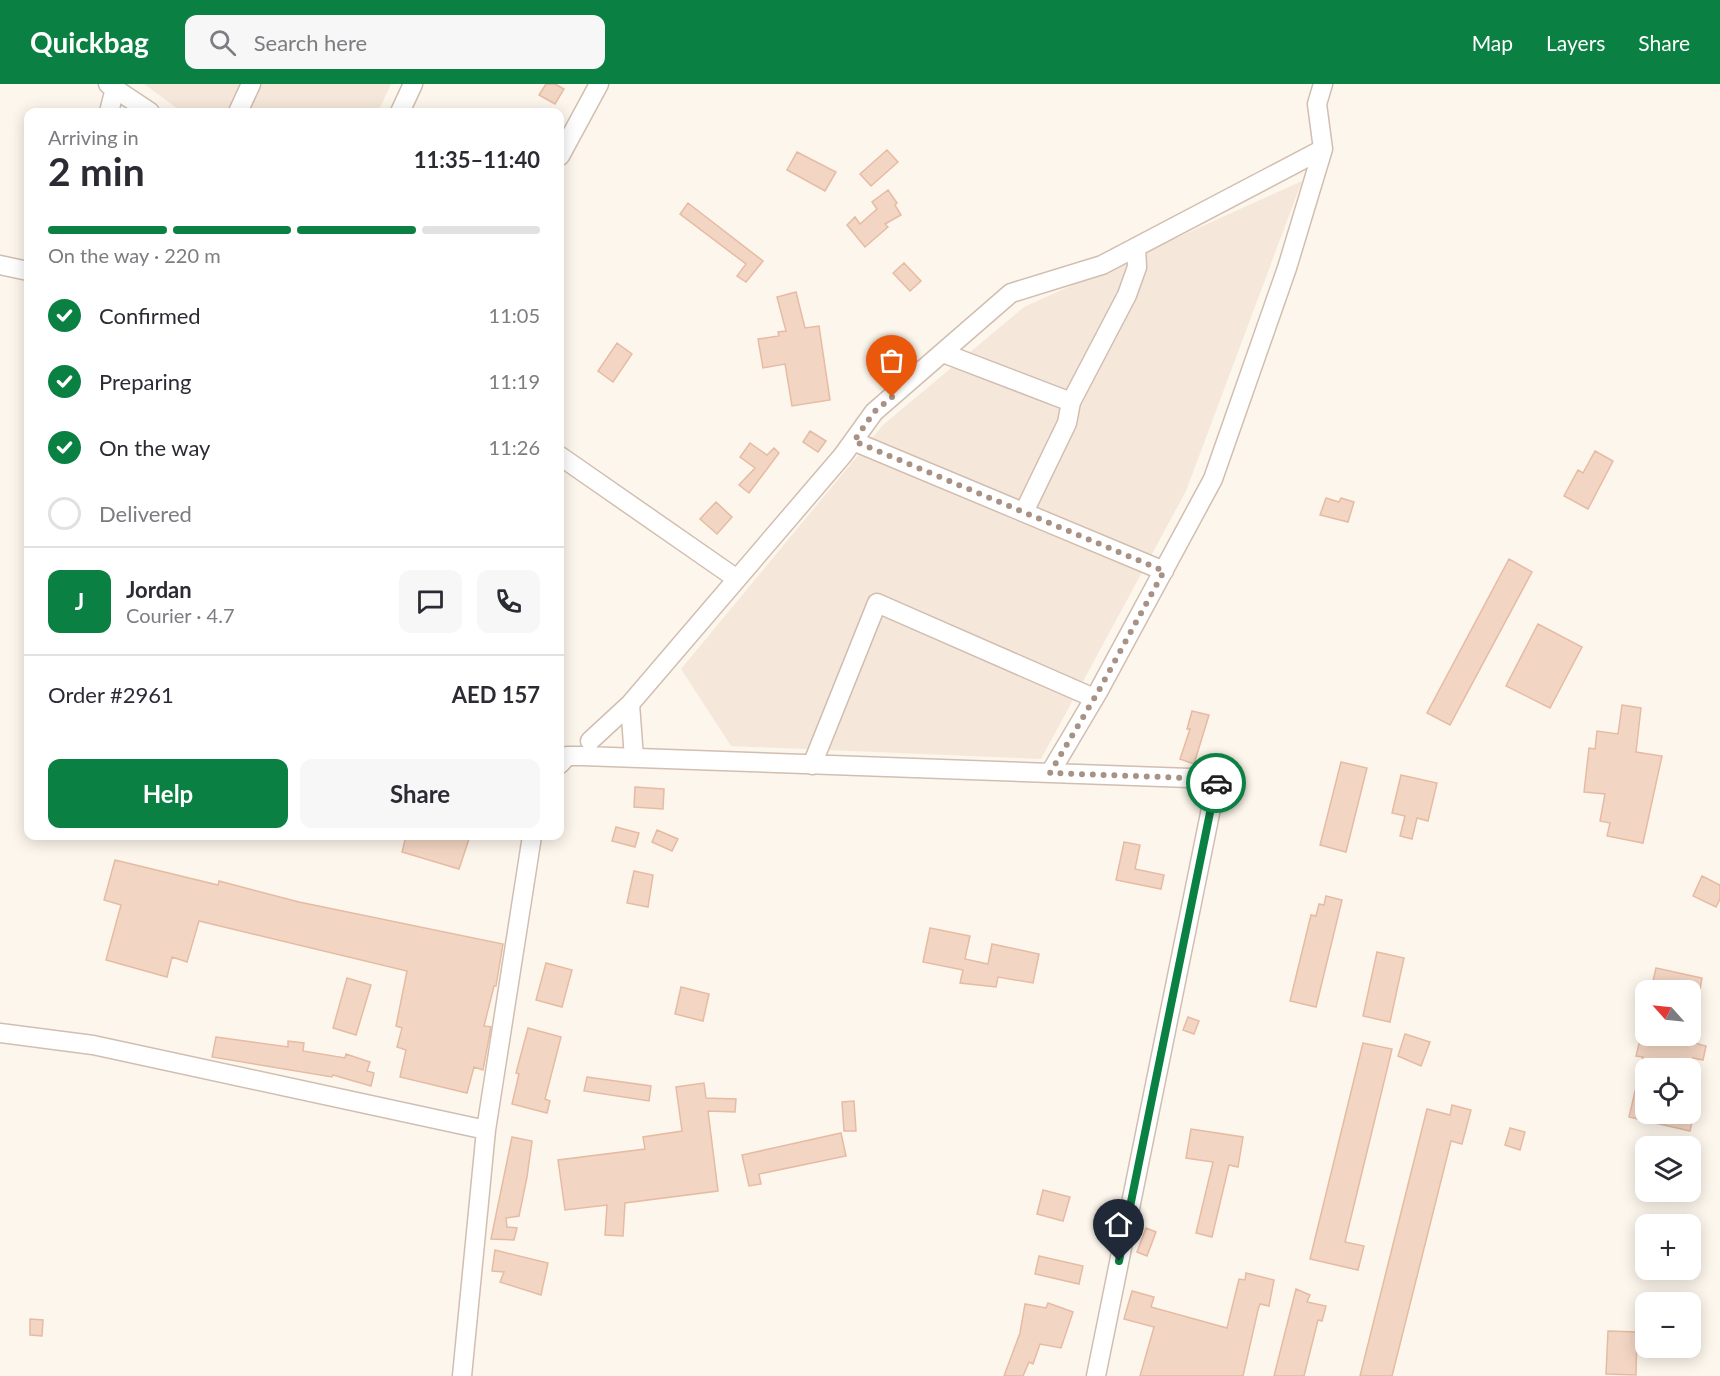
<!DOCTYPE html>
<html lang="en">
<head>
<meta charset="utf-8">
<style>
  :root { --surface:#fff; --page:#f7f7f7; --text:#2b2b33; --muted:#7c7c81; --line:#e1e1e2; --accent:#0b8043 }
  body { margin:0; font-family:Lato,sans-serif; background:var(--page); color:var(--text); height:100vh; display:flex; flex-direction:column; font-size:22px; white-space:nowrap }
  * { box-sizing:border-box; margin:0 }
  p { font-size:20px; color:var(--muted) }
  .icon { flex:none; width:33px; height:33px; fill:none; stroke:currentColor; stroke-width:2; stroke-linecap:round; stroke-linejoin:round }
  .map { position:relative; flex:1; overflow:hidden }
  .panel { position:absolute; left:24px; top:24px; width:540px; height:732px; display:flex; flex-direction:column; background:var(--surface); border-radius:12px; box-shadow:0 3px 15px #0003 }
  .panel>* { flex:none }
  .needle { width:39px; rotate:297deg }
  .controls { position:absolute; left:1635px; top:896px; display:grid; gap:12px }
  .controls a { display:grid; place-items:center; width:66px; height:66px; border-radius:12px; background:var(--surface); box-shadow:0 3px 15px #0003; font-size:30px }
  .pin { position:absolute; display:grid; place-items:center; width:51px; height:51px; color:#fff; margin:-62px -26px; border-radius:50% 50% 50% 0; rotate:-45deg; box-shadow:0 0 6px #0007 }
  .pin .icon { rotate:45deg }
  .courier { position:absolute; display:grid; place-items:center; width:60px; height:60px; margin:-30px; border:4px solid #0b8043; border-radius:50%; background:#fff; color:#222; box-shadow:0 2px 8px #0007 }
  .head em { font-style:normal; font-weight:700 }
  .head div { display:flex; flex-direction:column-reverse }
  .head { display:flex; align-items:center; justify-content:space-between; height:102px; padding:0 24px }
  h1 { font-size:39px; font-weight:700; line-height:45px }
  .bar { display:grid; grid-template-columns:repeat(4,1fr); gap:9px 6px; align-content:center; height:72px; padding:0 24px }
  .bar i { height:8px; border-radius:4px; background:var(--line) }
  .bar .selected { background:var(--accent) }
  .bar p { grid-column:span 4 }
  .line { display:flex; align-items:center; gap:15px; padding:0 24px; border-top:2px solid var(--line) }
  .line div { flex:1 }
  .round { display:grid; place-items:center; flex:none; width:63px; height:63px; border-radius:12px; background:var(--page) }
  ol { padding:0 24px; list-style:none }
  li { display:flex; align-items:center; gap:18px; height:66px }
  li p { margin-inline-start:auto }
  li .icon { padding:6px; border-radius:50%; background:var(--accent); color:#fff; stroke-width:4 }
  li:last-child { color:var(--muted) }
  li i { width:33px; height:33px; border:3px solid var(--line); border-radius:50% }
  .cta { display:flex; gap:12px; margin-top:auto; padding:12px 24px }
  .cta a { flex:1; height:69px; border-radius:12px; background:var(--accent); color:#fff; font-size:24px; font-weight:700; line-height:69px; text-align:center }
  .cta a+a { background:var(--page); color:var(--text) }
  header { display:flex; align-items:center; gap:36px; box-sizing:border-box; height:84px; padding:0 30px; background:var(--accent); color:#fff }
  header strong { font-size:28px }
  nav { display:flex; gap:33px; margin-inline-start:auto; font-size:21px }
  .search { width:420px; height:54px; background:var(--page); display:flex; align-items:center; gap:15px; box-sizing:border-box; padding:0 21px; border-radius:12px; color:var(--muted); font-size:22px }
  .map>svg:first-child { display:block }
  .residential { fill:#f5e8da }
  .building { fill:#f3d5c3; stroke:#e6bba3; stroke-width:1.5 }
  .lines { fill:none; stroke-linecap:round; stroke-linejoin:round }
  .street-casing { stroke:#d1beb0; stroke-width:21 }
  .street { stroke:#fff; stroke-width:18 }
  .done { stroke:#a89285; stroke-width:6; stroke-dasharray:0 10.8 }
  .route { stroke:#0b8043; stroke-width:8 }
</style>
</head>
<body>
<header>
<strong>Quickbag</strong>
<div class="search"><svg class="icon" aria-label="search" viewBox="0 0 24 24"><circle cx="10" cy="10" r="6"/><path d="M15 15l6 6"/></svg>Search here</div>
<nav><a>Map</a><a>Layers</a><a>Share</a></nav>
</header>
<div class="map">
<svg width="1720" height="1292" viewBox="0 0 1720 1292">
  <rect width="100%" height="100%" fill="#fdf6ec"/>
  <path class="residential" d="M144,0H391L378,28H182Z
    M1302,97L1186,407L1041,675L731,662L681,585L883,341L1024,223Z"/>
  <path class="building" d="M546,0H555L564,5L555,20L539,11Z
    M887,66L898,78L871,102L860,90Z
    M797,68L836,88L825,107L787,86Z
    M888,106L897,119L895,121L901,131L885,140L888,143L865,163L847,141L855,133L860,140L877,125L872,118Z
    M688,119L763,177L746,198L737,192L746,180L680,130Z
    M904,179L921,197L910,207L893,189Z
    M796,208L805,244L819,242L830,316L792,322L785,280L763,284L758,255L779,252L778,248L786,247L777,213Z
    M617,259L632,270L613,298L598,287Z
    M810,347L826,357L818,368L803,358Z
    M750,359L767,371L774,364L779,369L749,409L739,401L755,384L740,373Z
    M1595,367L1613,377L1588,425L1564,412L1578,386L1583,389Z
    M1326,414L1339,418L1341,414L1354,418L1348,438L1320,431Z
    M716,418L732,433L717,450L700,435Z
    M1509,475L1532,488L1450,641L1427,629Z
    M1538,540L1582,563L1550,624L1506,602Z
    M1622,621L1641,624L1636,668L1662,672L1643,759L1607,752L1610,739L1600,737L1605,710L1584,708L1589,664L1595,665L1597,647L1618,650Z
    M1192,627L1209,631L1194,680L1180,675L1190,645H1187Z
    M1341,678L1367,684L1346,768L1320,761Z
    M1401,691L1437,699L1428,737L1417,734L1412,755L1400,752L1405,732L1392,729Z
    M635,703L664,705L663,725L634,723Z
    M616,743L639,749L635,763L612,757Z
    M657,746L678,755L672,767L652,758Z
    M406,752H470L459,785L402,768Z
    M1124,758L1140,761L1135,785L1164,791L1161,805L1116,796Z
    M115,776L218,801L219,797L299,818L503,860L496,902H494L484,942L491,943L483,986L474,983L467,1009L400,993L406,966L397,963L402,944L396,942L407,887L199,837L187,878L172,873L167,893L106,876L121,821L104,816Z
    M634,787L653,791L648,823L627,819Z
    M1702,792L1720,801V815L1716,823L1693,812Z
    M1326,812L1342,816L1316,923L1290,917L1311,831L1316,832L1319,820L1324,821Z
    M930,844L970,852L965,875L988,880L992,860L1039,870L1033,899L998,893L996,903L960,899L963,886L923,878Z
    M1377,868L1404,874L1390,938L1363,932Z
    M546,879L572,886L562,923L536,916Z
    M1656,884L1702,894L1700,906H1651Z
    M347,894L371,901L356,951L333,944Z
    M681,903L709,910L703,937L675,930Z
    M1188,933L1199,937L1194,950L1183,946Z
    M528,944L561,953L545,1015L550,1017L547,1029L512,1020L519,990L516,989Z
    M1405,950L1430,958L1421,982L1398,972Z
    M1641,951H1697L1695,959L1706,962L1703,976L1693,974L1691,984H1646V1029H1677L1693,1033L1690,1047L1629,1033L1643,973L1636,972Z
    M216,953L288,963V957L304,959L303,967L345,974L346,970L370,978L367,987L374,989L371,1002L333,991L332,993L212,973Z
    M1363,959L1392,965L1345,1158L1364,1162L1358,1186L1310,1175Z
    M587,993L651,1002L649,1017L584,1007Z
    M704,999L706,1014L736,1015L735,1028L708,1027L718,1107L625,1119L623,1152L605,1151L607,1121L565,1126L558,1076L645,1065L643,1053L682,1047L676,1003Z
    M854,1017L856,1047H844L842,1018Z
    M1452,1021L1471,1026L1462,1060L1451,1057L1392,1292H1360L1427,1025L1450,1031Z
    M1510,1044L1525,1048L1520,1066L1505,1061Z
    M1191,1045L1243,1053L1238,1083L1229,1081L1212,1153L1196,1149L1213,1078L1186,1074Z
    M841,1049L846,1072L759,1090L761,1100L749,1102L742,1071Z
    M512,1053L532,1057L527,1093L519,1132L506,1134L507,1143L517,1144L514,1156L491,1155Z
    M1043,1106L1070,1113L1063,1137L1037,1130Z
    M1146,1144L1156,1148L1147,1172L1137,1168Z
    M495,1166L548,1179L541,1211L500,1198L504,1188L492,1187Z
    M1039,1172L1083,1182L1079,1200L1035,1190Z
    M1246,1189L1274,1196L1269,1222L1260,1220L1258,1226L1243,1292H1140L1154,1243L1124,1235L1132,1207L1154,1213L1151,1223L1227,1244L1239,1195L1245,1196Z
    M1296,1205L1310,1211L1307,1218L1326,1222L1322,1237L1318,1236L1304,1292H1274Z
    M1048,1219L1073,1228L1061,1264L1040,1260L1033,1280L1029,1278L1023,1292H1004L1020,1249L1025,1220L1046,1224Z
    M30,1235L43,1236L42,1252L30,1251Z
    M1608,1247L1637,1248L1636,1291L1606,1290Z"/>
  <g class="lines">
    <g class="street-casing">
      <path id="street" d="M108,0L150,28
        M109,28L115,4
        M238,28L251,0
        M400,28L413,0
        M560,72L599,0
        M0,181L28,187
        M943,269L1071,318
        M853,357L1164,487
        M560,372L737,495
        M1024,428L1067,339L1071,318L1127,211L1137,183L1136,163
        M590,657L630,620
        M634,674L630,620L843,371L874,328L1011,209L1102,181L1323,65
        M560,680L567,672H583L1217,695L1096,1292
        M812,681L877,519L1094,614
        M1050,689L1098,608L1213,395L1287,184L1323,65L1317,20L1323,0
        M0,949L93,961L486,1046
        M462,1292L486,1046L532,752"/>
    </g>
    <use href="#street" class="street"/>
  </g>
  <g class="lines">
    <path class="done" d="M892,313L874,328L854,357L1164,487L1098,608L1050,689L1217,695L1216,699"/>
    <path class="route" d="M1119,1177L1216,699"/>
  </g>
</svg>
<div class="controls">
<a><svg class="needle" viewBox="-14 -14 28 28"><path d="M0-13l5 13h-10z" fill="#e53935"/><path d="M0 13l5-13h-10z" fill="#7c7c81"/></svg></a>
<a><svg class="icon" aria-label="locate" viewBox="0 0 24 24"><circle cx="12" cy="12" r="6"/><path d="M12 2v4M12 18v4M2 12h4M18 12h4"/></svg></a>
<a><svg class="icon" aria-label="layers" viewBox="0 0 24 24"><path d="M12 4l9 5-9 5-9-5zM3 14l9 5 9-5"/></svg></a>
<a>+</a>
<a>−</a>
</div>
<div class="pin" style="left:892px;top:313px;background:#ea580c"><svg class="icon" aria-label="bag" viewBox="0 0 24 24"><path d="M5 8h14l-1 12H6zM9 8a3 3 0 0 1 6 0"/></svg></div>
<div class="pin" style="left:1119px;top:1177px;background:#1f2937"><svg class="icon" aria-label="home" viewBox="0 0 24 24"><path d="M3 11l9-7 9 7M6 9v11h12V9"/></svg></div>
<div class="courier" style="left:1216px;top:699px"><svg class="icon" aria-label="car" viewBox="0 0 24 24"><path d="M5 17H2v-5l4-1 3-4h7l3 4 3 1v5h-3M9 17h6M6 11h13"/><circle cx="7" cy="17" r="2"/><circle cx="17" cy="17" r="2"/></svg></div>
<section class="panel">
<div class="head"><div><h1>2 min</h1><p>Arriving in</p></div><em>11:35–11:40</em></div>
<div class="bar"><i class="selected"></i><i class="selected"></i><i class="selected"></i><i></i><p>On the way · 220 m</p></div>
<ol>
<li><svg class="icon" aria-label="check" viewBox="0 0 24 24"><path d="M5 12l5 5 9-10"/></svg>Confirmed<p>11:05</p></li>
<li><svg class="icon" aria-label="check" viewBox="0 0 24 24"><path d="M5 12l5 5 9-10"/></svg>Preparing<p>11:19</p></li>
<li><svg class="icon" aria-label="check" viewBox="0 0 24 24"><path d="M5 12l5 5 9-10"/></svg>On the way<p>11:26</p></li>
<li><i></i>Delivered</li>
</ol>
<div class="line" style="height:108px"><b class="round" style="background:var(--accent);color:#fff">J</b><div><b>Jordan</b><p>Courier · 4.7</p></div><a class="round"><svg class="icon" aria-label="chat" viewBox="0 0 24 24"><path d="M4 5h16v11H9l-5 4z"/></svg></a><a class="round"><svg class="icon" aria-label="phone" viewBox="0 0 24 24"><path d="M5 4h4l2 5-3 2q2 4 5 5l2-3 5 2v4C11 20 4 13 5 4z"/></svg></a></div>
<div class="line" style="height:78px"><div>Order #2961</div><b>AED 157</b></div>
<div class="cta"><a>Help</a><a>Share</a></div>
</section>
</div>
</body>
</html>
